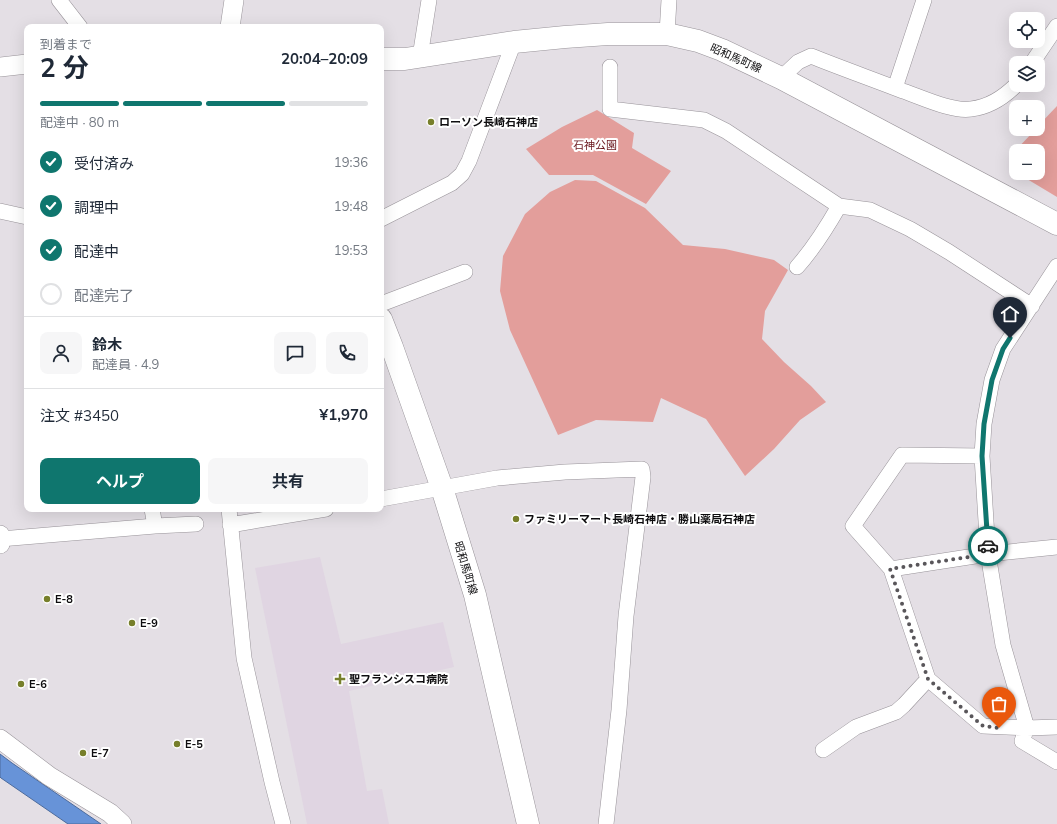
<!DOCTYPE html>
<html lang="ja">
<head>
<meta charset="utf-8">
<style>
  :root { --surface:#fff; --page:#f6f6f7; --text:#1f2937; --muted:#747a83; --line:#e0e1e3; --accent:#0f766e }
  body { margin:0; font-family:Mulish,"Noto Sans JP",sans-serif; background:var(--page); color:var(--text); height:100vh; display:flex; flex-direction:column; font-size:15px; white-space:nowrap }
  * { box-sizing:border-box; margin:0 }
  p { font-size:13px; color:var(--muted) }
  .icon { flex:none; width:22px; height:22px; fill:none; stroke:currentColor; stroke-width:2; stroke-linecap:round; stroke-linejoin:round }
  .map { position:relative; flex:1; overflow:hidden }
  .drawer { position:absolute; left:24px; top:24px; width:360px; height:488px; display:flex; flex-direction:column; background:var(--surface); border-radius:8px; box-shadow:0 4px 16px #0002 }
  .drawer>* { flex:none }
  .fabs { position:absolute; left:1009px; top:12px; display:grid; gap:8px }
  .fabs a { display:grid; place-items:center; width:36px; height:36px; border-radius:8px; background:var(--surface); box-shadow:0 4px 16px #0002; font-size:20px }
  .pin { position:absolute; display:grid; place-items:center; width:34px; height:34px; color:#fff; margin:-41px -17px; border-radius:50% 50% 50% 0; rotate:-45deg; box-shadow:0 0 4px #0007 }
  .pin .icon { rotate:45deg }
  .courier { position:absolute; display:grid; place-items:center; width:40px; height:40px; margin:-20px; border:3px solid #0f766e; border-radius:50%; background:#fff; color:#222; box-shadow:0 1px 5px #0007 }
  .head em { font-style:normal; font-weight:700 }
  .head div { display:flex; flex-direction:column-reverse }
  .head { display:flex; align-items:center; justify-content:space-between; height:68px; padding:0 16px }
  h1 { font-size:26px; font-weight:700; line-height:30px }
  .bar { display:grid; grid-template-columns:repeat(4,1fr); gap:6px 4px; align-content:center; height:48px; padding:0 16px }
  .bar i { height:5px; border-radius:3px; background:var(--line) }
  .bar .selected { background:var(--accent) }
  .bar p { grid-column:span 4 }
  .line { display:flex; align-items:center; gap:10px; padding:0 16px; border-top:1px solid var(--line) }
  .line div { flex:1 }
  .round { display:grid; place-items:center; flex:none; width:42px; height:42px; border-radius:8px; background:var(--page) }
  ol { padding:0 16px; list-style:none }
  li { display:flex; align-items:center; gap:12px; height:44px }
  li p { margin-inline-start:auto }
  li .icon { padding:4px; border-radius:50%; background:var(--accent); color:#fff; stroke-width:4 }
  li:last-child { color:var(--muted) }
  li i { width:22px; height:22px; border:2px solid var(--line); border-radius:50% }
  .action { display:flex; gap:8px; margin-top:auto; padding:8px 16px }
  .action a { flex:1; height:46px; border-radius:8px; background:var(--accent); color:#fff; font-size:16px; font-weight:700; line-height:46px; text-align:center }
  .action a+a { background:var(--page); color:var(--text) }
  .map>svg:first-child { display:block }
  .built { fill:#e0d5e2 }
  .green { fill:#e39e9b }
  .water { fill:#6793d8; stroke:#4c6b9c }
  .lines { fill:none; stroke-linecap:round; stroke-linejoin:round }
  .minor-casing { stroke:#989399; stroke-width:16 }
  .tertiary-casing { stroke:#989399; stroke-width:20 }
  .secondary-casing { stroke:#989399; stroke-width:23 }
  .minor { stroke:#fff; stroke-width:15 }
  .tertiary { stroke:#fff; stroke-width:19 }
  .secondary { stroke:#fff; stroke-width:22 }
  .done { stroke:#59565a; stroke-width:4; stroke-dasharray:0 7.2 }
  .route { stroke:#0f766e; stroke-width:5 }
  .poi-dot { fill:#777f2b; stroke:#fff; stroke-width:1.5 }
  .labels { text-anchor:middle; stroke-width:4; stroke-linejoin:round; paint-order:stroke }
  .street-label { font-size:11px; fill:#0e0d0f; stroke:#fff }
  .poi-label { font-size:11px; font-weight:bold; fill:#0e0d0f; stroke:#fff; text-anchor:start }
  .park-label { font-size:11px; fill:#69161c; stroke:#fff }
</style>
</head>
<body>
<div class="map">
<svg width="1057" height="824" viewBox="0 0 1057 824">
  <rect width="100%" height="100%" fill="#e4dfe5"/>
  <path class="built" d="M320,557L341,644L443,622L454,667L349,691L367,791L382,789L389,824H307L255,568Z"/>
  <path class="green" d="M1057,106V197L1017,173H1038V151H1016V172L1013,171L1012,154L1036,129H1038V126Z
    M597,110L634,133L632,148L671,171L646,204L593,175H549L526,149L562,127Z
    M575,180L596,181L645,208L683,245L725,249L774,260L788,270L765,311L762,339L784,362L811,386L826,402L800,420L774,449L745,476L706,419L661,398L653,422L596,420L558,435L510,330L500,291L503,256L525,214L550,192Z"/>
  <path class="water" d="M0,754L12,763L101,824H68L1,778L0,777Z"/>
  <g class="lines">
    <g class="minor-casing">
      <path id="minor" d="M59,0L80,27
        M667,34L669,0
        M420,57L429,0
        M1032,63L1057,26
        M610,67V109L704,120L726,131L839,206
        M781,78L798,62L811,56C841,68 872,79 903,91C921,97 952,112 971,109C989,107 1004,97 1016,85
        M895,88L924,0
        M0,211L27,217
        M381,219L452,183L462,174L469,161L514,42
        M1057,266L1003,349L992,380L984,424L982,456L988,554L1003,645L1027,728L1022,741L1057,762
        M797,267C814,248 827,227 839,206L870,210L910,229L949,252L1032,306
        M381,304L465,272
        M982,456L902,455L853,526L891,569L928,679L983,726L1027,728L1057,727
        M381,499L497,478L565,472L642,469L643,477L626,616L619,710L606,824
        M152,509L155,526
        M229,509L244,658L272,782L283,824
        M230,525L326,509
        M0,539L155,526L196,524
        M891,569L988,554L1057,547
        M823,750L856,727L896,712L904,705L928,679"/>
    </g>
    <g class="tertiary-casing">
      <path id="tertiary" d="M230,27L234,0
        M0,67L27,64
        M0,535V544
        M0,739L49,776L110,813L122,824"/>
    </g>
    <g class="secondary-casing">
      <path id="secondary" d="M381,59H405L514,42L565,37L608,34H667L698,41L722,50L781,78L1057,224
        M381,319L392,347L442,488L475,595L528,824"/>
    </g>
    <use href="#minor" class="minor"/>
    <use href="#tertiary" class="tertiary"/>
    <use href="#secondary" class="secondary"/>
  </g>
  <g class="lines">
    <path class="done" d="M988,546V554L890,569L928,679L983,726L999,728"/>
    <path class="route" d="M988,546L982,456L984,424L992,380L1003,349L1010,338"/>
  </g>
  <g class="poi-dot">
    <circle cx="431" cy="122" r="4"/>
    <circle cx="516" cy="519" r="4"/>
    <circle cx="47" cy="599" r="4"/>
    <circle cx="132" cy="623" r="4"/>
    <path d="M338 673h4v4h4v4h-4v4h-4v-4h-4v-4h4z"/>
    <circle cx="21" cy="684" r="4"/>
    <circle cx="177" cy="744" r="4"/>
    <circle cx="83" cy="753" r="4"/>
  </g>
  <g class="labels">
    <g class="street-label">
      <text transform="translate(736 58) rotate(24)" y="4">昭和馬町線</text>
      <text transform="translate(466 568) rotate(73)" y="4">昭和馬町線</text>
    </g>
    <g class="poi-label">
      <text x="439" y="126">ローソン長崎石神店</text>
      <text x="524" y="523">ファミリーマート長崎石神店・勝山薬局石神店</text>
      <text x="55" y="603">E-8</text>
      <text x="140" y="627">E-9</text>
      <text x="349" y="683">聖フランシスコ病院</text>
      <text x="29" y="688">E-6</text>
      <text x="185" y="748">E-5</text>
      <text x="91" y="757">E-7</text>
    </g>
    <g class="park-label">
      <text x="595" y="149">石神公園</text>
    </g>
  </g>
</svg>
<div class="fabs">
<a><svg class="icon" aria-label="locate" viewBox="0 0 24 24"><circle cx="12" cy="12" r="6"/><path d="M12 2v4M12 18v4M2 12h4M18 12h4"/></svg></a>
<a><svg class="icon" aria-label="layers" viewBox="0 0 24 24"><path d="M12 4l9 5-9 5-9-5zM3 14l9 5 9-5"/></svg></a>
<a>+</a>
<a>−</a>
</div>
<div class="pin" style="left:999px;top:728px;background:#ea580c"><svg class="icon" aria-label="bag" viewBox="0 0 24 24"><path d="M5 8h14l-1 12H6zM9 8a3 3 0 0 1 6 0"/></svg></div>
<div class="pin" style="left:1010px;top:338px;background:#1f2937"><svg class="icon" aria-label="home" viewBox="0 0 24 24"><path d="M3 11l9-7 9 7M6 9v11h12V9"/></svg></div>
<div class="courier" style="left:988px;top:546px"><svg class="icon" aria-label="car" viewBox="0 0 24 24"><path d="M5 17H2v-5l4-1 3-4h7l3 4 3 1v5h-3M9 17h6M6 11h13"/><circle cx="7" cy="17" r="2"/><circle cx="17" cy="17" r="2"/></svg></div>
<section class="drawer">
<div class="head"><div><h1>2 分</h1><p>到着まで</p></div><em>20:04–20:09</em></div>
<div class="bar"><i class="selected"></i><i class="selected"></i><i class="selected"></i><i></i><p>配達中 · 80 m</p></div>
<ol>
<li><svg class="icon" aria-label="check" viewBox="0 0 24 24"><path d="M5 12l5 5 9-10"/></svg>受付済み<p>19:36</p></li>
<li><svg class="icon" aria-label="check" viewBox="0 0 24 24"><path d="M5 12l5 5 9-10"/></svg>調理中<p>19:48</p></li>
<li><svg class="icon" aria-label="check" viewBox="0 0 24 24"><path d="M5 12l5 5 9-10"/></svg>配達中<p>19:53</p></li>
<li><i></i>配達完了</li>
</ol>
<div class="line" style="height:72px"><a class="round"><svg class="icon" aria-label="person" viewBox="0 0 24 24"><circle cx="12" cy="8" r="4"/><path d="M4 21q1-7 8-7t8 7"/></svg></a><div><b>鈴木</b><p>配達員 · 4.9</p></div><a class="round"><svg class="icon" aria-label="chat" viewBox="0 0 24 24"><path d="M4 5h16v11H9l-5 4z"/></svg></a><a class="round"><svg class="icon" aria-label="phone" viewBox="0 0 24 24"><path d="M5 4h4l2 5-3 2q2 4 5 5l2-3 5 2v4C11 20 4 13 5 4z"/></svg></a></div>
<div class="line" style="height:52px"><div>注文 #3450</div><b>¥1,970</b></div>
<div class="action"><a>ヘルプ</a><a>共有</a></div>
</section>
</div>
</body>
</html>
